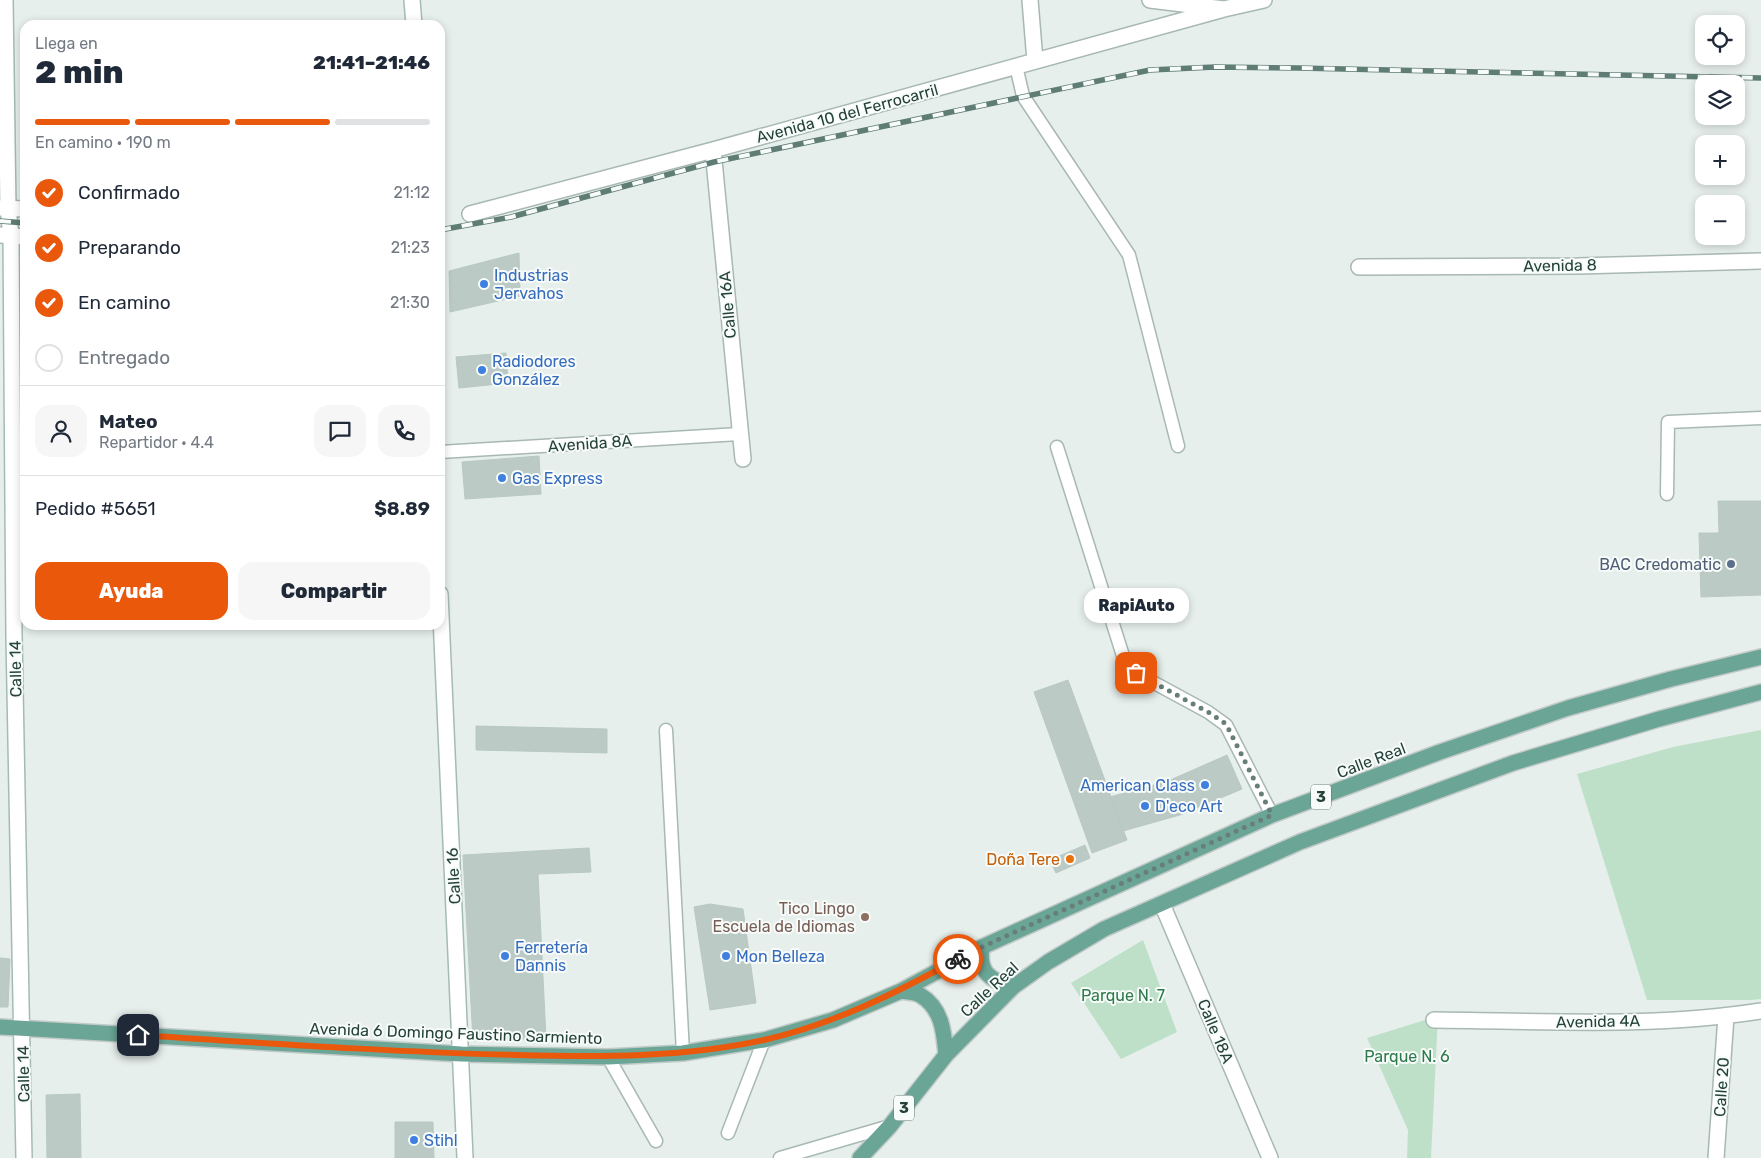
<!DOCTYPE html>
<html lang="es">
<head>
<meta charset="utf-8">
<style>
  :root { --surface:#fff; --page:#f6f6f7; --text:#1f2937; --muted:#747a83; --line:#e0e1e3; --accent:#ea580c }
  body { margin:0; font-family:Rubik,sans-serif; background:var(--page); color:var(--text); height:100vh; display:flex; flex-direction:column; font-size:19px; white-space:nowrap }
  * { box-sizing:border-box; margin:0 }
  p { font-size:16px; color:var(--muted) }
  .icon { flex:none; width:28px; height:28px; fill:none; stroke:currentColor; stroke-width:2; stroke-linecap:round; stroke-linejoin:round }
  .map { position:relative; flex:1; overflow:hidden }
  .details { position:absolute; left:20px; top:20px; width:425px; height:610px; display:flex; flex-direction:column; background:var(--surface); border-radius:15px; box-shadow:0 2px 8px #0003 }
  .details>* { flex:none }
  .buttons { position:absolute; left:1695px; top:15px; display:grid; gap:10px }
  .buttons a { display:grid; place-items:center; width:50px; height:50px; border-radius:10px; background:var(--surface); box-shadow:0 2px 8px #0003; font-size:25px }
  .pin { position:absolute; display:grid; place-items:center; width:42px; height:42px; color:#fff; margin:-21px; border-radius:10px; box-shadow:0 2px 8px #0006 }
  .courier { position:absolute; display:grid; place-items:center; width:50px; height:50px; margin:-25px; border:4px solid #ea580c; border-radius:50%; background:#fff; color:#222; box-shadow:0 1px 6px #0007 }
  .bubble { position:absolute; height:35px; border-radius:15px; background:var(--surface); box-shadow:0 2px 8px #0003; font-size:16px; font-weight:800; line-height:35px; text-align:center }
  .headline em { font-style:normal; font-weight:800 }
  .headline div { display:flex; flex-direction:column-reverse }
  .headline { display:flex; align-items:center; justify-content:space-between; height:85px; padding:0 15px }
  h1 { font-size:32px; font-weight:800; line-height:38px }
  .bar { display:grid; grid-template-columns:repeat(4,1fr); gap:8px 5px; align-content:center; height:60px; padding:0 15px }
  .bar i { height:6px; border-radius:4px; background:var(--line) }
  .bar .current { background:var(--accent) }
  .bar p { grid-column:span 4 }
  .line { display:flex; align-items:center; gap:12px; padding:0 15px; border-top:1px solid var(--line) }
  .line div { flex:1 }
  .round { display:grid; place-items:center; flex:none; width:52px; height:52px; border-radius:15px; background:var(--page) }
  ol { padding:0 15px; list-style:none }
  li { display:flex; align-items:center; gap:15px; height:55px }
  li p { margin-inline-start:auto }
  li .icon { padding:5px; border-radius:50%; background:var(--accent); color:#fff; stroke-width:4 }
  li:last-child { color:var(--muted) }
  li i { width:28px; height:28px; border:2px solid var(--line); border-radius:50% }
  .primary-button { display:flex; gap:10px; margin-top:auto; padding:10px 15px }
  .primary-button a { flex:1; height:58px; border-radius:15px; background:var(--accent); color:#fff; font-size:20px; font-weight:800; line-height:58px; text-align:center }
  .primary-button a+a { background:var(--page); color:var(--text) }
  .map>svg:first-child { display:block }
  .green { fill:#bfe0c8 }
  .building { fill:#bbcac4; stroke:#b8c9c2 }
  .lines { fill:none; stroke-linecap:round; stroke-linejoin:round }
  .lane-casing { stroke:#a8b8b2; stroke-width:15 }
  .street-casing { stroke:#a8b8b2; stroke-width:18 }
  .secondary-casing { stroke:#a4bbb3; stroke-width:18 }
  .primary-casing { stroke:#c2cac8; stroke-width:18 }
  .lane { stroke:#fff; stroke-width:12 }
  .street { stroke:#fff; stroke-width:15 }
  .secondary { stroke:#fff; stroke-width:15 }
  .primary { stroke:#6aa596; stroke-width:15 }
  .rail-casing { stroke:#5f7d75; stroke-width:5.5 }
  .rail { stroke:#f7fbf9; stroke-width:4; stroke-dasharray:11; stroke-linecap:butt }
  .done { stroke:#687f78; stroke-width:5; stroke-dasharray:0 9 }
  .route { stroke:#ea580c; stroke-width:6 }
  .shop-dot { fill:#3f7fe0; stroke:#f7fbf9; stroke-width:2 }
  .service-dot { fill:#5c6f8a; stroke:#f7fbf9; stroke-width:2 }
  .food-dot { fill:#e8710a; stroke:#f7fbf9; stroke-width:2 }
  .education-dot { fill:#8d6e63; stroke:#f7fbf9; stroke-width:2 }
  .labels { text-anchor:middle; stroke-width:4; stroke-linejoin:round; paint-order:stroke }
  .shield { fill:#f7fbf9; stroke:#637a73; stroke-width:1 }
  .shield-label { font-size:15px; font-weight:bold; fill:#24423a }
  .street-label { font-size:16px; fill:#24423a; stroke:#f7fbf9 }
  .shop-label { font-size:16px; fill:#366cbe; stroke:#f7fbf9; text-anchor:start }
  .service-label { font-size:16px; fill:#4e5e75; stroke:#f7fbf9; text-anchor:end }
  .food-label { font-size:16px; fill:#c56008; stroke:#f7fbf9; text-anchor:end }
  .education-label { font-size:16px; fill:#785e54; stroke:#f7fbf9; text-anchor:end }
  .park-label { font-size:16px; fill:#2d7a4b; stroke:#f7fbf9 }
</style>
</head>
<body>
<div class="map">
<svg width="1761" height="1158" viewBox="0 0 1761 1158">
  <rect width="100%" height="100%" fill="#e6efeb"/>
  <path class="green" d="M1761,730V999L1751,1000H1647L1577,774L1673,747Z
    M1143,940L1177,1032L1121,1059L1071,983Z
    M1438,1016L1431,1158H1407L1408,1130L1367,1038Z"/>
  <path class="building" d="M519,253L520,296L450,312L449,271Z
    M506,353L508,383L459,388L456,357Z
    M539,456L541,494L465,499L462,462Z
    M1718,501H1761V595L1701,597L1699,533H1719Z
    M1068,680L1127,840L1092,853L1034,692Z
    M476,726L607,729V753L476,750Z
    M1227,755L1242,789L1180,815L1168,781Z
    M1168,781L1180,815L1123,831L1110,797Z
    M1085,845L1090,858L1056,873L1050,860Z
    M589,848L591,872L538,874L546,1038L473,1041L463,855Z
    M710,904L743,909L756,1003L710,1010L694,907Z
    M0,958L10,959L8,1007H0Z
    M80,1094L81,1158H47L46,1095Z
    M395,1122H433L434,1158H395Z"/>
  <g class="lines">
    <g class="lane-casing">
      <path id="lane" d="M1016,66L1023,96L1129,255L1178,446
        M1057,447L1124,659L1136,673L1208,712L1226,725L1272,815
        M440,452L739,434
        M1667,494L1668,422L1761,418
        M666,730L683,1053
        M608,1057L656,1141
        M728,1133L764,1040
        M780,1158L890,1126"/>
    </g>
    <g class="street-casing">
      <path id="street" d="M1030,0L1035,61
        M1150,0L1224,9L1264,0
        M713,150L743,459
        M0,208L25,209
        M470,214L713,150L1224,9
        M0,235L25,237
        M1359,267L1578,266L1761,261
        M1162,904L1270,1158
        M1434,1020C1543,1021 1653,1028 1761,1011
        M1716,1158L1726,1016"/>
    </g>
    <g class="secondary-casing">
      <path id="secondary" d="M5,0L8,208L11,236L14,636L24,1158
        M412,0L414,25
        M440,594L465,1158"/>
    </g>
    <g class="primary-casing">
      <path id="primary" d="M982,947C978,973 990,980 1013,987
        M901,991C906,992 915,992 920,995C942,1008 944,1032 946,1055
        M0,1027L461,1054L608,1057L683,1053L764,1040L833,1020L901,991L982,947L1272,815L1440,752L1568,708L1671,679L1761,657
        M860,1158L890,1126L946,1055L1013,987L1048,962L1104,929L1300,842L1513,763L1659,719L1761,692"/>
    </g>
    <use href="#lane" class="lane"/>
    <use href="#street" class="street"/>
    <use href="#secondary" class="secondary"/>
    <use href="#primary" class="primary"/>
    <g class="rail-casing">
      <path id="rail" d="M0,221L25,223
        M440,230L511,217L714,162L1150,70L1215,67L1298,68L1761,78"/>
    </g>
    <use href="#rail" class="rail"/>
  </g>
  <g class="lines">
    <path class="done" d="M958,959L982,947L1272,815L1226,724L1208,712L1136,673"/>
    <path class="route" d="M138,1035C264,1043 390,1052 517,1055C599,1057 683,1058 764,1040C834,1024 896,993 958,959"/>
  </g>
  <g class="shop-dot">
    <circle cx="484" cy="284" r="5"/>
    <circle cx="482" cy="370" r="5"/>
    <circle cx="502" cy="478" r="5"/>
    <circle cx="1205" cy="785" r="5"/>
    <circle cx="1145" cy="806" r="5"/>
    <circle cx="505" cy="956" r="5"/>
    <circle cx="726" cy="956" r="5"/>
    <circle cx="414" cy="1140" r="5"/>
  </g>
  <circle class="service-dot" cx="1731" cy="564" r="5"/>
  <circle class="food-dot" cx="1070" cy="859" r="5"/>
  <circle class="education-dot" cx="865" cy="917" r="5"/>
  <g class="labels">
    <g class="shield">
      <rect x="1311" y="784.5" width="20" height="25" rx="4"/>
      <rect x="894" y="1095.5" width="20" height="25" rx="4"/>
    </g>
    <g class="shield-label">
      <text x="1321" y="802">3</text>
      <text x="904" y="1113">3</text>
    </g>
    <g class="street-label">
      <text transform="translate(847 113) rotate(-15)" y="6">Avenida 10 del Ferrocarril</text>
      <text transform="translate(1560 265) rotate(-1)" y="6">Avenida 8</text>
      <text transform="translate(727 305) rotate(-95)" y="6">Calle 16A</text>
      <text transform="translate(590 443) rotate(-4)" y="6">Avenida 8A</text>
      <text transform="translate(15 669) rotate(-91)" y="6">Calle 14</text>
      <text transform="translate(1371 760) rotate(-21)" y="6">Calle Real</text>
      <text transform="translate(453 876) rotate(-93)" y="6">Calle 16</text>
      <text transform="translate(989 989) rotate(-43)" y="6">Calle Real</text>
      <text transform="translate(1598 1021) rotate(-1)" y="6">Avenida 4A</text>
      <text transform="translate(1216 1031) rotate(67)" y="6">Calle 18A</text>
      <text transform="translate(456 1033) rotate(2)" y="6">Avenida 6 Domingo Faustino Sarmiento</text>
      <text transform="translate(23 1074) rotate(-91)" y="6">Calle 14</text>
      <text transform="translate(1721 1087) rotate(-86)" y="6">Calle 20</text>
    </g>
    <g class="shop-label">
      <text x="494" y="281">Industrias<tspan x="494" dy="18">Jervahos</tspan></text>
      <text x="492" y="367">Radiodores<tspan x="492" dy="18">González</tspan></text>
      <text x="512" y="484">Gas Express</text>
      <text x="1195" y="791" text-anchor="end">American Class</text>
      <text x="1155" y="812">D'eco Art</text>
      <text x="515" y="953">Ferretería<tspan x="515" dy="18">Dannis</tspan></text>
      <text x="736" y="962">Mon Belleza</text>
      <text x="424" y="1146">Stihl</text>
    </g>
    <g class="service-label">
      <text x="1721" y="570">BAC Credomatic</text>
    </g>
    <g class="food-label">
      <text x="1060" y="865">Doña Tere</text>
    </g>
    <g class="education-label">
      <text x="855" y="914">Tico Lingo<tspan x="855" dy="18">Escuela de Idiomas</tspan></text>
    </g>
    <g class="park-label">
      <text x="1123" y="1001">Parque N. 7</text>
      <text x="1407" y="1062">Parque N. 6</text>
    </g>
  </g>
</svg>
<div class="buttons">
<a><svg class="icon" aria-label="locate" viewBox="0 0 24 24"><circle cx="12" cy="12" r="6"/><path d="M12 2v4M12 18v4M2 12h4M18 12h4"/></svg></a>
<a><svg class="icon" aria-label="layers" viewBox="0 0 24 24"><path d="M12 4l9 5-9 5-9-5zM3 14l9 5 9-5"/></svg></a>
<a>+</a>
<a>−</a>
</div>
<div class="pin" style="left:1136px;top:673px;background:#ea580c"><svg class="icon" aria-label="bag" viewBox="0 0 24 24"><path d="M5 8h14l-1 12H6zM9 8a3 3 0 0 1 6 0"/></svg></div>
<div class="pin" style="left:138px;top:1035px;background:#1f2937"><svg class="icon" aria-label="home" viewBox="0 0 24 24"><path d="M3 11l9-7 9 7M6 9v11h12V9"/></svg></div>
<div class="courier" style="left:958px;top:959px"><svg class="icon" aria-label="bike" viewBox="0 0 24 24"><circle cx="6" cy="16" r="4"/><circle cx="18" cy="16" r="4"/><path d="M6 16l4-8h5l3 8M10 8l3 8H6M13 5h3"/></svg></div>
<div class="bubble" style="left:1084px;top:588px;width:105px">RapiAuto</div>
<section class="details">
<div class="headline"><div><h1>2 min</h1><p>Llega en</p></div><em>21:41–21:46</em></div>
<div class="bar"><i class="current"></i><i class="current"></i><i class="current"></i><i></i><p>En camino · 190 m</p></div>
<ol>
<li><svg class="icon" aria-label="check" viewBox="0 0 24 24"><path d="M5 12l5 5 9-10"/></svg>Confirmado<p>21:12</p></li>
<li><svg class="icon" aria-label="check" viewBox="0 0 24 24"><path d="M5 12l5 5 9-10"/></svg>Preparando<p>21:23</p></li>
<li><svg class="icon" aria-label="check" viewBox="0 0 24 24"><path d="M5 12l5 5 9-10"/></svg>En camino<p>21:30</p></li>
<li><i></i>Entregado</li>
</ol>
<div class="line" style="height:90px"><a class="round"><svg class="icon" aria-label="person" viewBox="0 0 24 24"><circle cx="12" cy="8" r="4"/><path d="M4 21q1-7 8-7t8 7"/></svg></a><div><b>Mateo</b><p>Repartidor · 4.4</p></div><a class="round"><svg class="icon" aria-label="chat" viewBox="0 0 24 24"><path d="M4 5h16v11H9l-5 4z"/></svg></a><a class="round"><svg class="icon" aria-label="phone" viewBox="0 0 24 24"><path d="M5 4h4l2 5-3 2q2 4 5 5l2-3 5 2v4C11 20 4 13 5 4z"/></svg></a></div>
<div class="line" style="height:65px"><div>Pedido #5651</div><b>$8.89</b></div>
<div class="primary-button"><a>Ayuda</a><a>Compartir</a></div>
</section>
</div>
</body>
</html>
